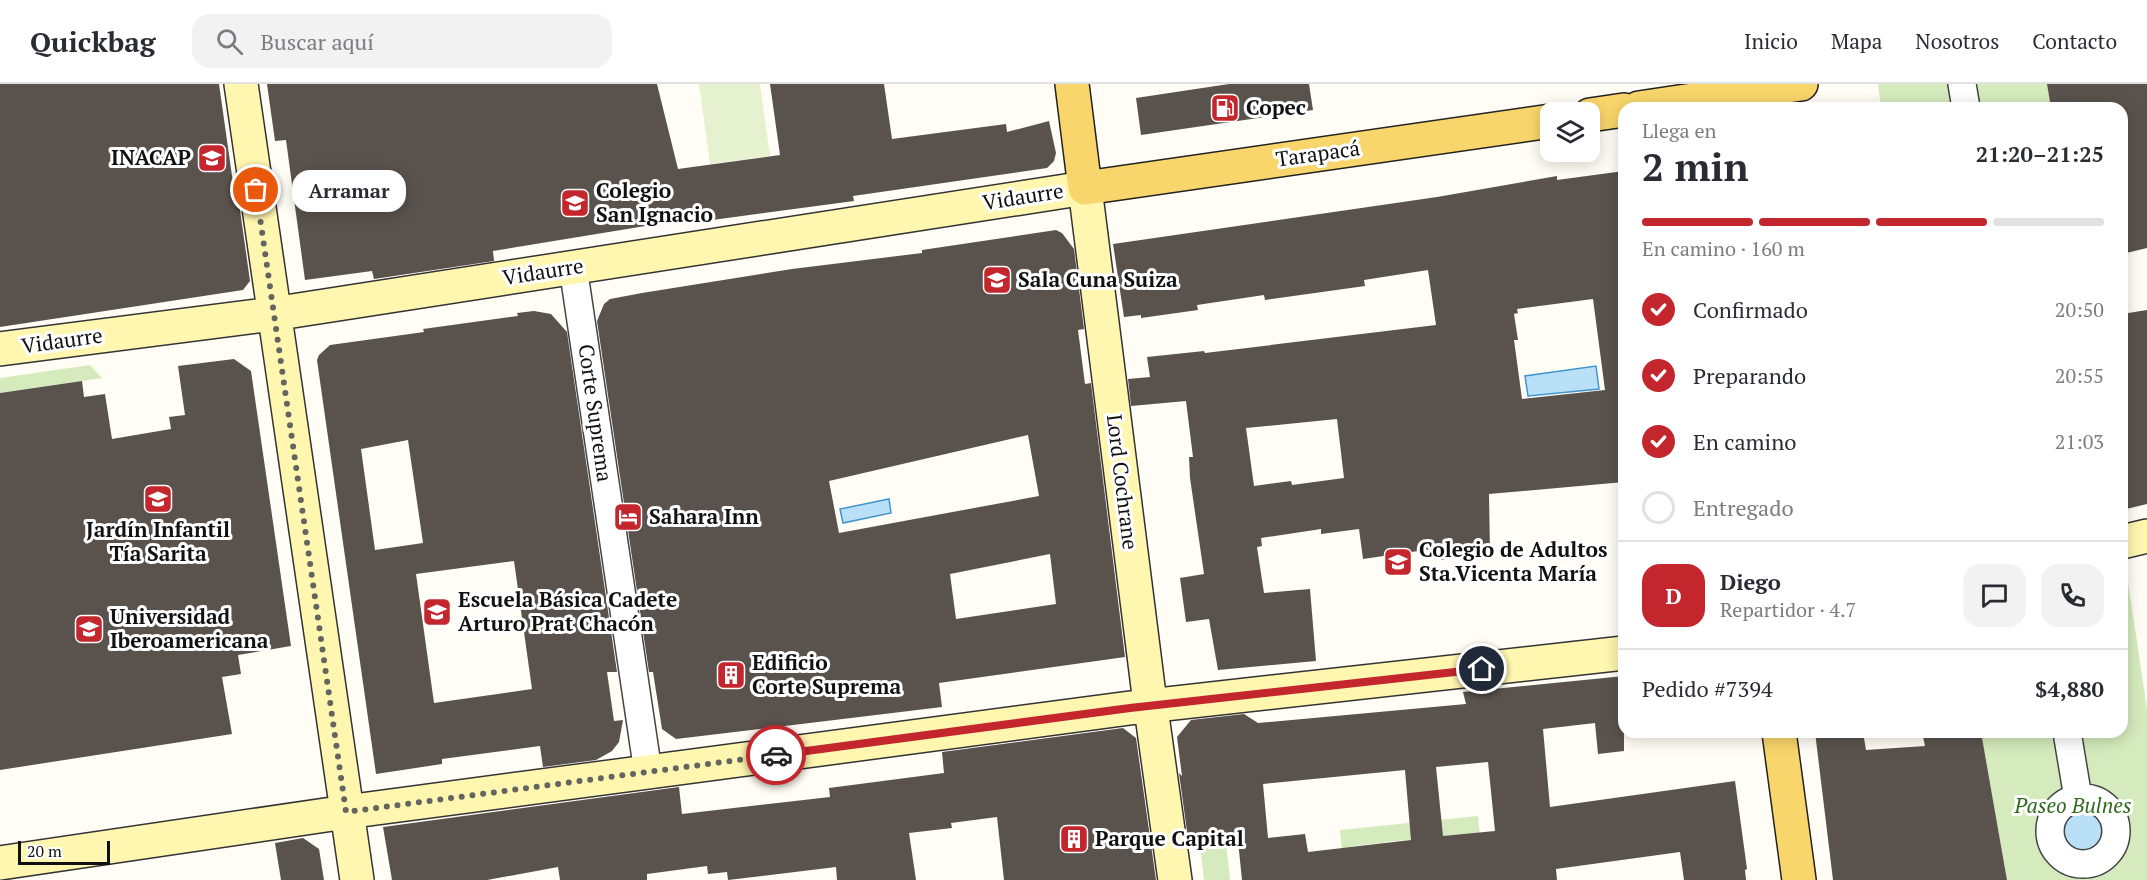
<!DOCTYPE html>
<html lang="es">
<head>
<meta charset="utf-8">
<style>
  :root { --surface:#fff; --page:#f2f2f3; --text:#2b2b33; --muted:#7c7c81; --line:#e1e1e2; --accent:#c4262e }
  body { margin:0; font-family:"PT Serif",serif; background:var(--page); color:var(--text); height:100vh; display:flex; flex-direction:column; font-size:22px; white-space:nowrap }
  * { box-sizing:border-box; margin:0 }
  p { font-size:20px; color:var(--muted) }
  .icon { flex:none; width:33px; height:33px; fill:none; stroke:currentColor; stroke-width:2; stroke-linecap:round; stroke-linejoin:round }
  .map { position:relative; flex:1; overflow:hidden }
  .panel { position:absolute; left:1618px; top:18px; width:510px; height:636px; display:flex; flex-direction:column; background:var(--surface); border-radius:18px; box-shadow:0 3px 15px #0003 }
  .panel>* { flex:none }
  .fabs { position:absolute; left:1540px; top:18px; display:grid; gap:12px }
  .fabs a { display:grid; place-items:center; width:60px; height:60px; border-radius:12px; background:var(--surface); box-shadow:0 3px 15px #0003; font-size:30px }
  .scale { position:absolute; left:18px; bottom:15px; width:92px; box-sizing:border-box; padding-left:6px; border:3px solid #111; border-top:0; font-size:16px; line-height:21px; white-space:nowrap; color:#111; -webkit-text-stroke:4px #fff; paint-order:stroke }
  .pin { position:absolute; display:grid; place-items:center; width:51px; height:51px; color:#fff; margin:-26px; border:3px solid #fff; border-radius:50%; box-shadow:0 2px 6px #0007 }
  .courier { position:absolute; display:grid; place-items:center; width:60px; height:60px; margin:-30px; border:4px solid #c4262e; border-radius:50%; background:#fff; color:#222; box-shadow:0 2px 8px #0007 }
  .bubble { position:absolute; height:42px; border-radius:18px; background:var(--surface); box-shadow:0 3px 15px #0003; font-size:20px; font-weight:700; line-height:42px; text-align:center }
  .head em { font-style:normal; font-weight:700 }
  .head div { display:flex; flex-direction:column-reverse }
  .head { display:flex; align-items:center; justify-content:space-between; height:102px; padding:0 24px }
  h1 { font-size:39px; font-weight:700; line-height:45px }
  .bar { display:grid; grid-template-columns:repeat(4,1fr); gap:9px 6px; align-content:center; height:72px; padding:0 24px }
  .bar i { height:8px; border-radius:4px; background:var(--line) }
  .bar .selected { background:var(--accent) }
  .bar p { grid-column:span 4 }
  .line { display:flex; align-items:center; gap:15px; padding:0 24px; border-top:2px solid var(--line) }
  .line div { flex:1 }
  .round { display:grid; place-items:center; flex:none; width:63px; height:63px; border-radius:18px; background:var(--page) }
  ol { padding:0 24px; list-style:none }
  li { display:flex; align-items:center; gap:18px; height:66px }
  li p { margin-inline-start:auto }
  li .icon { padding:6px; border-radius:50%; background:var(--accent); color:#fff; stroke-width:4 }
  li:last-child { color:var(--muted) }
  li i { width:33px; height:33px; border:3px solid var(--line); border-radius:50% }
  header { display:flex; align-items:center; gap:36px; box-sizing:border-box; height:84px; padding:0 30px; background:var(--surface); border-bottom:2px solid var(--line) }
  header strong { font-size:28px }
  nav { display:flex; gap:33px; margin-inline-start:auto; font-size:21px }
  .search { width:420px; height:54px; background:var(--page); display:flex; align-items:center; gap:15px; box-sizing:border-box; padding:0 21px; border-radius:18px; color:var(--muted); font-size:22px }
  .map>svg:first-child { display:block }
  .green { fill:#d5ebbd }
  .pitch { fill:#e6f2cf }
  .water { fill:#b9e0f7; stroke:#3f96cf; stroke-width:1.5 }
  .building { fill:#5a524d; fill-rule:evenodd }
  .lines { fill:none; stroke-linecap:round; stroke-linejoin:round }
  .street-casing { stroke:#444; stroke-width:30 }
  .secondary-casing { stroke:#333; stroke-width:36 }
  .primary-casing { stroke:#222; stroke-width:36 }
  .street { stroke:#fff; stroke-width:27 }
  .secondary { stroke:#fff6b0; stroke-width:33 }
  .primary { stroke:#f9d66b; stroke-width:33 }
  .done { stroke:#646461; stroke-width:6; stroke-dasharray:0 10.8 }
  .route { stroke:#c4262e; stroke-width:8 }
  .labels { text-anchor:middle; stroke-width:6; stroke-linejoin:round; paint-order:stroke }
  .poi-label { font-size:21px; font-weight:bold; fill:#111; stroke:#fff; text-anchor:start }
  .street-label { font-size:21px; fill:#111; stroke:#fff }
  .park-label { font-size:21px; font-style:italic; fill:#2f6b1f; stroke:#fff }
</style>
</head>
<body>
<header>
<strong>Quickbag</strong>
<div class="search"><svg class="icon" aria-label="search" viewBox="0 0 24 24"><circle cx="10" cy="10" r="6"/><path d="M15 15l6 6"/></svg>Buscar aquí</div>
<nav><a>Inicio</a><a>Mapa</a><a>Nosotros</a><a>Contacto</a></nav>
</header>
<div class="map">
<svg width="2147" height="796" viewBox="0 0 2147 796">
  <rect width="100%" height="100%" fill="#fffdf5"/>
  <path class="green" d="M1878,0H2047L2051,24H1881Z
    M90,281L102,294L0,309V294Z
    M2123,465L2147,625V796H2007L1981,648H2122Z
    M1478,732L1480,752H1448L1385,758V762L1383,759L1353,762V765L1342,767L1340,746Z
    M1226,758L1230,796H1204L1200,761Z"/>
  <path class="pitch" d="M699,0H760L770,72L710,80Z"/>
  <path class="water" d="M1596,282L1599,305L1528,312L1525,292Z
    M889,415L891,429L843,439L840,425Z
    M2064 747a19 19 0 1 1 38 0a19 19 0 1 1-38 0Z"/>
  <path class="building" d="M0,0H219L236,120L239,119L250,197L243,206L0,243Z
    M267,0H657L678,85L780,71L770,0H884L892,55L1006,40L1007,48L1049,37L1056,69L1054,77L1047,84L853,112L854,117L683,140L682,136L493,167L494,177L374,195L372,187L305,196L286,56L275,57Z
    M1229,0H1309L1313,26L1141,51L1136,14Z
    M2047,0H2147V164L2122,170V24H2051Z
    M1624,87V398L1489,410L1490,468L1441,476L1439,464L1363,475L1359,445L1321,450V445L1261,454L1262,462L1257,463L1264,509L1310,505L1316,577L1218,586L1209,535L1186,538L1180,494L1204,490L1190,394L1189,373H1193L1186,317L1131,322L1128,295L1150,293L1147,273L1204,267L1205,269L1436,241L1428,186L1364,196L1365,202L1265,216L1264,211L1197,221L1198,226L1141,234V231L1124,233L1113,160L1437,113L1557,92V96ZM1593,215L1605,306L1522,315L1514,256H1518L1514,230L1518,229L1517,225ZM1337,335L1344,394L1292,401L1291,397L1254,402L1246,344Z
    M1056,146L1062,149L1074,165L1084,245L1078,246L1085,300L1091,299L1125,573L939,599L942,623L676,655L662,645L653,588H649L597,237L604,220L610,215L642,209L792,185L922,169V166ZM1028,351L1039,412L839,449L829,397ZM1050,470L1056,520L956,535L950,490Z
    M2147,226V420L2122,426V230Z
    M534,227L551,230L567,248L617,588H607L614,637L623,636L619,658L612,667L596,676L543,683L540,662L442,675V680L376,690L317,276L319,271L330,261L424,248L423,245L518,232L517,229ZM408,356L423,459L375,466L361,365ZM514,477L532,605L434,619L416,490Z
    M234,275L251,287L291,562L238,571L241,590L222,593L232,650L0,686V309L82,297L84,313L105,310L112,355L171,345L169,333L185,331L178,282Z
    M1624,592V667L1598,670L1595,639L1543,645L1550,723L1735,697L1747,785L1745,786L1746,796H1684L1680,768L1556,785L1557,796H1242L1238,757L1189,762L1179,689L1182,692L1177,653L1191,636L1244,630L1258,639L1466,620L1463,608ZM1488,678L1495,747L1443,752L1436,683ZM1405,686L1411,756L1308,768L1305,750L1268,754L1263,700Z
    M1123,644L1136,654L1156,796H1004L997,733L951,739L952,744L909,749L916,796H837L836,783L728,796L727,788L708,790L707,782L647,790V796H560L558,783L487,796H392L383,743L679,703L682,730L830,713L829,704L944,689L942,668Z
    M1815,648H1863L1866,666L1925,662L1922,648H1981L2007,796H1833Z
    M303,754L319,765L324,796H281L275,759Z"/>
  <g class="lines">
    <g class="street-casing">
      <path id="street" d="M1962,0L1966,24
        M573,183L648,688
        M2067,648L2078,714
        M2050 747a33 33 0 1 1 66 0a33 33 0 1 1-66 0Z"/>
    </g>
    <g class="secondary-casing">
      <path id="secondary" d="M241,0L357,796
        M0,265L273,230L1085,104L1148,603L1175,796
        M2122,458L2147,452
        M0,779L346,728L1130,624L1624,569"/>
    </g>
    <g class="primary-casing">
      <path id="primary" d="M1072,0L1085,104L1551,37
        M1639,24L1801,0
        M1590,31L1624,26
        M1779,648L1799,796"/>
    </g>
    <use href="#street" class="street"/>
    <use href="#secondary" class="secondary"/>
    <use href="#primary" class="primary"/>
  </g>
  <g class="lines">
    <path class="done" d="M256,106L346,728L776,671"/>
    <path class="route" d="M776,671L1130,624L1482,585"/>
  </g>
  <defs>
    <g id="fuel-square" transform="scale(1.5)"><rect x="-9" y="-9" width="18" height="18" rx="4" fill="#c4262e" stroke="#fff"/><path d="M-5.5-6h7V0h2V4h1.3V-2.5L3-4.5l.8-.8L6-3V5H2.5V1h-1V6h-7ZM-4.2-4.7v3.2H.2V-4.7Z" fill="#fff"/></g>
    <g id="university-square" transform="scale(1.5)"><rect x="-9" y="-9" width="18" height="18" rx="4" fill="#c4262e" stroke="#fff"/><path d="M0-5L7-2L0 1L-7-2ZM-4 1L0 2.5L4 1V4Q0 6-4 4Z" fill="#fff"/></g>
    <g id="school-square" transform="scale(1.5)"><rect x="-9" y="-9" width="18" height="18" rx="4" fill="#c4262e" stroke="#fff"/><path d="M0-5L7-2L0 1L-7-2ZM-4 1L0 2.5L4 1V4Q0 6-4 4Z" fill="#fff"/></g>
    <g id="hotel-square" transform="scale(1.5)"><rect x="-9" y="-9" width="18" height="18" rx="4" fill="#c4262e" stroke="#fff"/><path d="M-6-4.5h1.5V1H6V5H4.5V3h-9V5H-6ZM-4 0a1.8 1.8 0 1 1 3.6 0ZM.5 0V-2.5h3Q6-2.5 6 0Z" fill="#fff"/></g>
    <g id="building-square" transform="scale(1.5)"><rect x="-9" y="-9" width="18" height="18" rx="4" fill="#c4262e" stroke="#fff"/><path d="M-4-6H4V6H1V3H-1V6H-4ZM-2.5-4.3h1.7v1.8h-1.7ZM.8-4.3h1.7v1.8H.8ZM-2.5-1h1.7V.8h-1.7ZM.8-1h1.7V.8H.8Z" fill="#fff"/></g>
  </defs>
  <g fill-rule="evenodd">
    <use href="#fuel-square" x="1225" y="24"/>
    <use href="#university-square" x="212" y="74"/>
    <use href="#school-square" x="575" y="119"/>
    <use href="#school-square" x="997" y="196"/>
    <use href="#school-square" x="158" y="415"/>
    <use href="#hotel-square" x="628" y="433"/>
    <use href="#school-square" x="1398" y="478"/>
    <use href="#school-square" x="437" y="528"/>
    <use href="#university-square" x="89" y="545"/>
    <use href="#building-square" x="731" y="591"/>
    <use href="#building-square" x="1074" y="755"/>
  </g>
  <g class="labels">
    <g class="poi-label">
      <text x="1246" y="31">Copec</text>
      <text x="191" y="81" text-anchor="end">INACAP</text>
      <text x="596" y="114">Colegio<tspan x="596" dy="24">San Ignacio</tspan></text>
      <text x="1018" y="203">Sala Cuna Suiza</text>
      <text x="649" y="440">Sahara Inn</text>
      <text x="158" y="453" text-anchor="middle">Jardín Infantil<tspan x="158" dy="24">Tía Sarita</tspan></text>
      <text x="1419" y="473">Colegio de Adultos<tspan x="1419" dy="24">Sta.Vicenta María</tspan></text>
      <text x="458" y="523">Escuela Básica Cadete<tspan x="458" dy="24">Arturo Prat Chacón</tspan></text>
      <text x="110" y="540">Universidad<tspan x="110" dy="24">Iberoamericana</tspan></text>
      <text x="752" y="586">Edificio<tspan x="752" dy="24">Corte Suprema</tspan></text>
      <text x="1095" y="762">Parque Capital</text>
    </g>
    <g class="street-label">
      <text transform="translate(1318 70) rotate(-8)" y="7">Tarapacá</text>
      <text transform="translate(1023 113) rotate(-9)" y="7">Vidaurre</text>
      <text transform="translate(543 188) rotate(-9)" y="7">Vidaurre</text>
      <text transform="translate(62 257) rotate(-8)" y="7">Vidaurre</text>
      <text transform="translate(595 329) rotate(82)" y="7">Corte Suprema</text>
      <text transform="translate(1122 398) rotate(83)" y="7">Lord Cochrane</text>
    </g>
    <g class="park-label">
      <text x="2073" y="729">Paseo Bulnes</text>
    </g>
  </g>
</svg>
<div class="fabs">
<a><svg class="icon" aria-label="layers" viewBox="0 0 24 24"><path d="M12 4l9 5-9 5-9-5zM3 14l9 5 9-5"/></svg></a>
</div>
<div class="scale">20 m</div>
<div class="pin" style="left:256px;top:106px;background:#ea580c"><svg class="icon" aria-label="bag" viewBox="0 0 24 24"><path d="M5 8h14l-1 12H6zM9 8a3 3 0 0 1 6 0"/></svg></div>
<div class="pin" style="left:1482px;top:585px;background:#1f2937"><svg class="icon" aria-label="home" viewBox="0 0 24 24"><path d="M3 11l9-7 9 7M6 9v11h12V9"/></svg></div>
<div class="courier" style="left:776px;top:671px"><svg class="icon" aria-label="car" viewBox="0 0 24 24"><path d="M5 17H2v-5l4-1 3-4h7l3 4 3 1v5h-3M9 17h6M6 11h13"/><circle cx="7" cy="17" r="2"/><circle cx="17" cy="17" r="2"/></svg></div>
<div class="bubble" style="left:292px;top:86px;width:114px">Arramar</div>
<section class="panel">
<div class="head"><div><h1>2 min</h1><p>Llega en</p></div><em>21:20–21:25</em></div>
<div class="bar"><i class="selected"></i><i class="selected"></i><i class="selected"></i><i></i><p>En camino · 160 m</p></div>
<ol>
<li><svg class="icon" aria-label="check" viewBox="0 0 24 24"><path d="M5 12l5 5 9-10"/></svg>Confirmado<p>20:50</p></li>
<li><svg class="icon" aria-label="check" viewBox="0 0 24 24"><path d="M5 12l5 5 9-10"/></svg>Preparando<p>20:55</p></li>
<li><svg class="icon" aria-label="check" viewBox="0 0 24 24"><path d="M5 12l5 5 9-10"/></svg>En camino<p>21:03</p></li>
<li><i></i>Entregado</li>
</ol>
<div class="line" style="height:108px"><b class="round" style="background:var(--accent);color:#fff">D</b><div><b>Diego</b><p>Repartidor · 4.7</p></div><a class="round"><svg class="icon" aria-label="chat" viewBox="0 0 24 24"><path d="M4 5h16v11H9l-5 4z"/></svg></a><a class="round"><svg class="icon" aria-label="phone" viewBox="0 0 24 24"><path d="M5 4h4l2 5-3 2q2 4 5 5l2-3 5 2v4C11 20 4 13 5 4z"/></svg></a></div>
<div class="line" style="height:78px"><div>Pedido #7394</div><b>$4,880</b></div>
</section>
</div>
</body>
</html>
